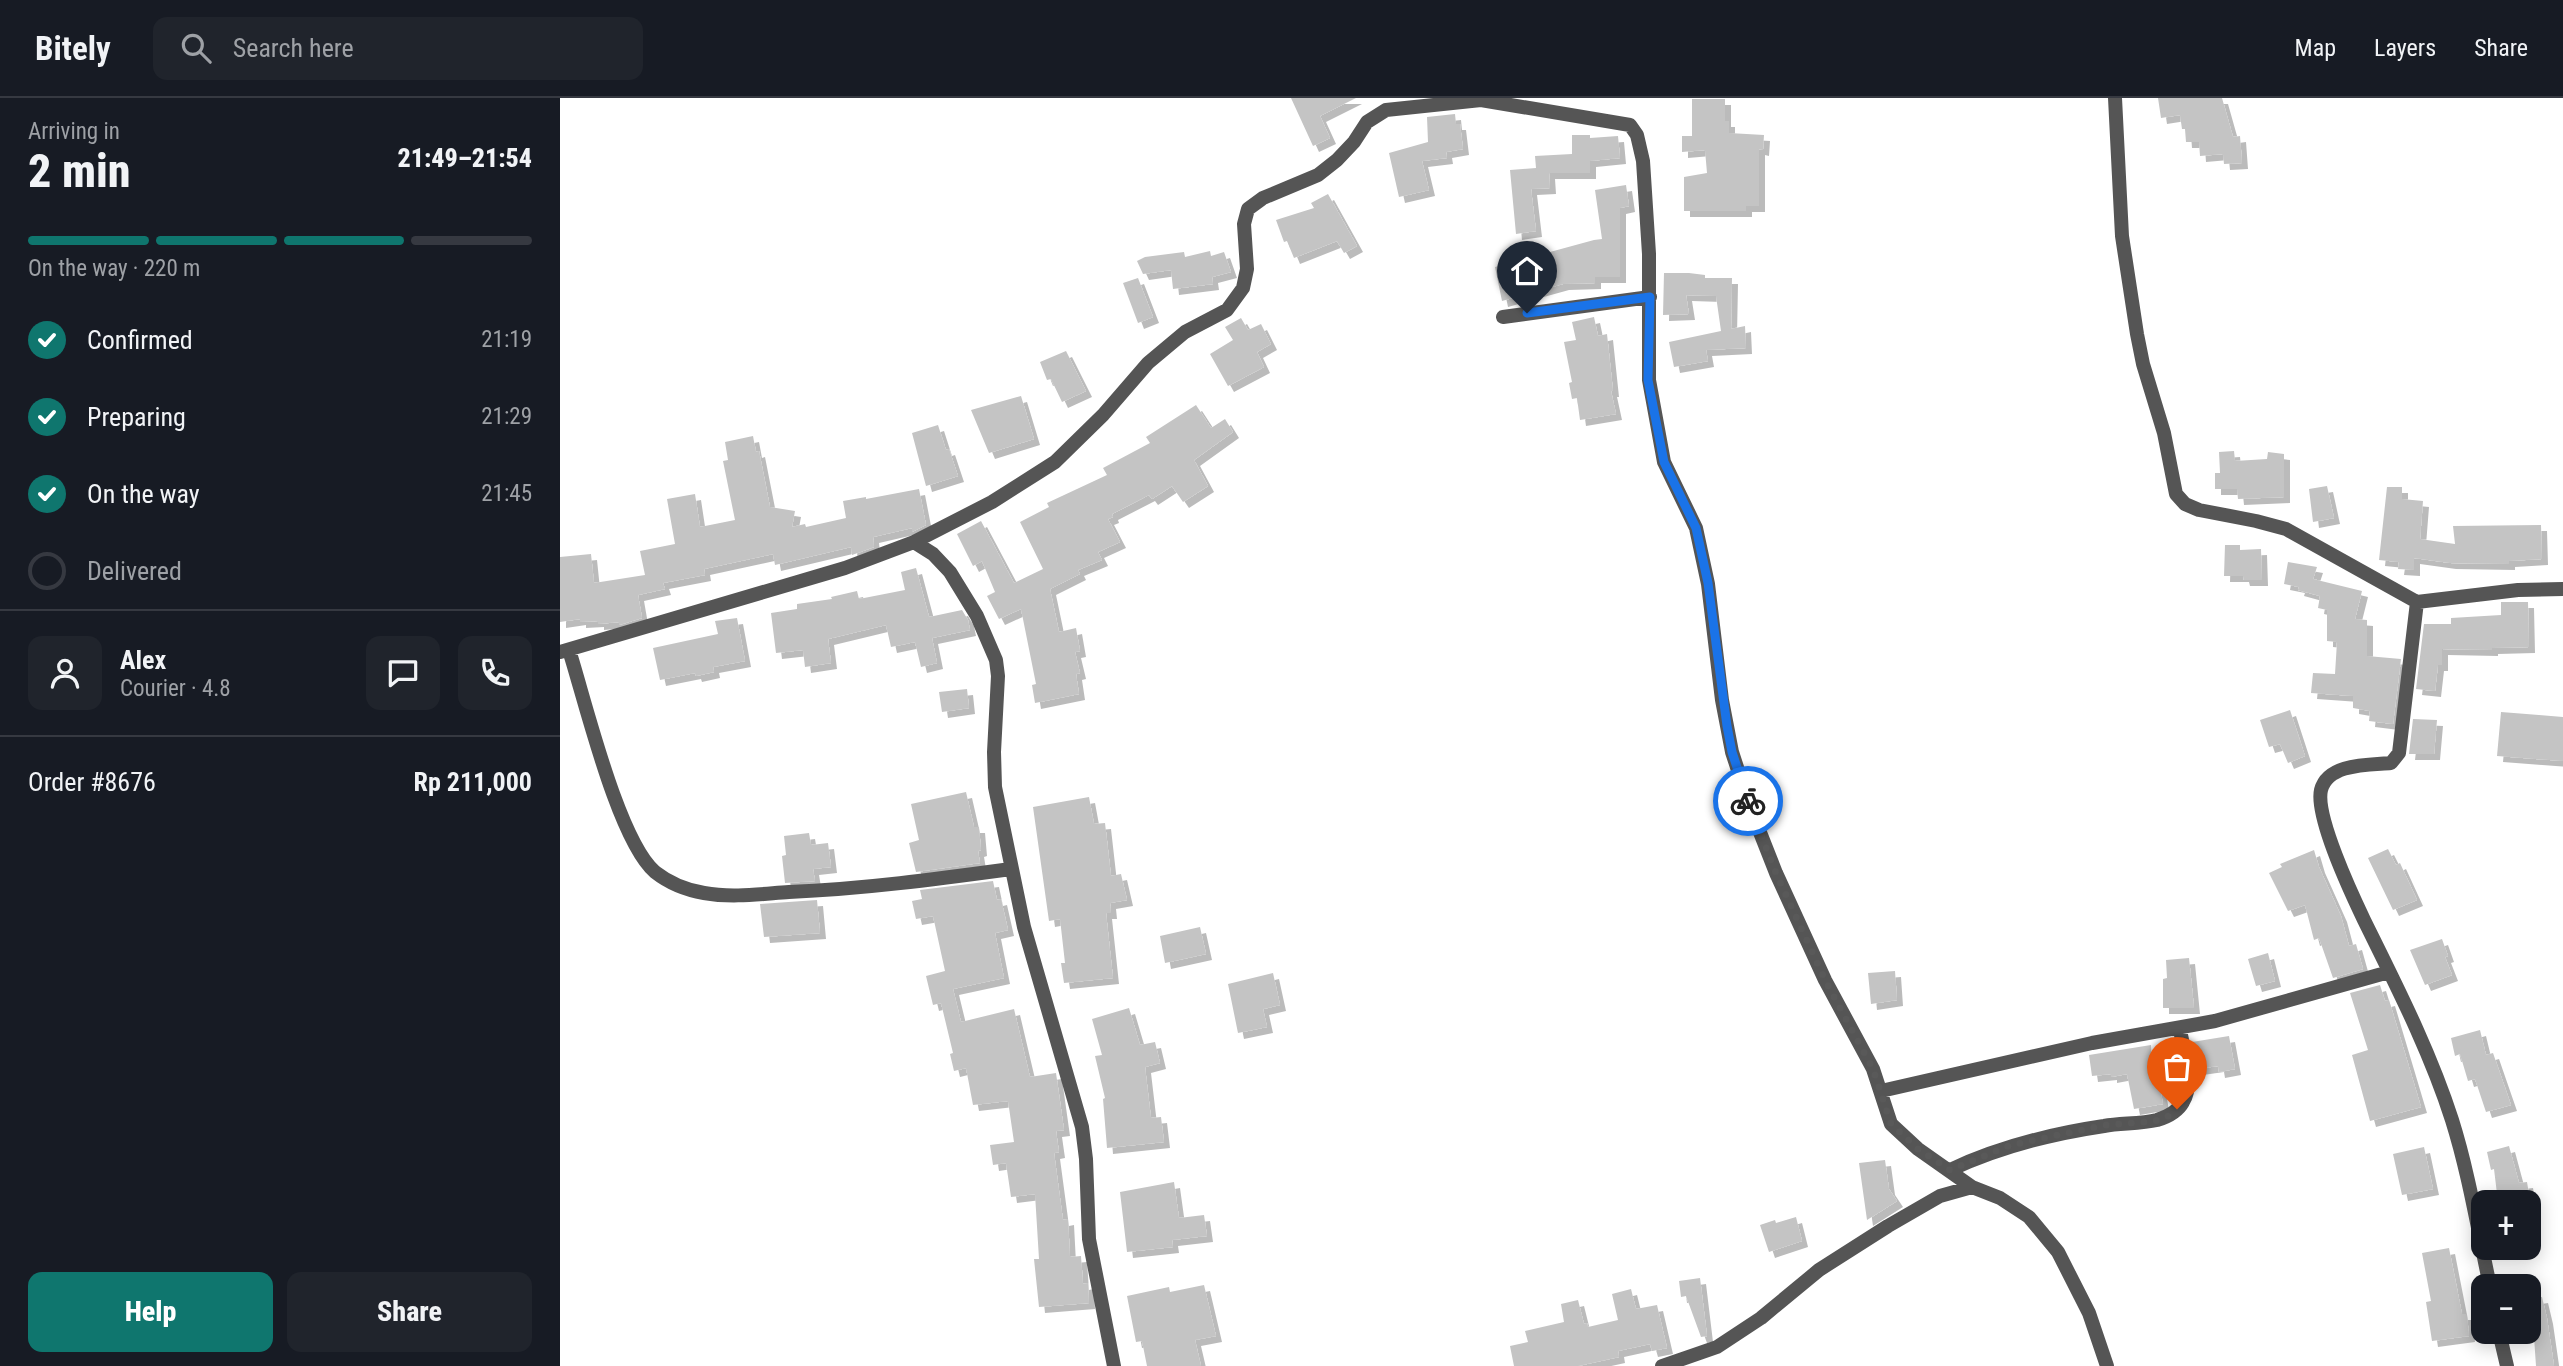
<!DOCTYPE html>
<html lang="en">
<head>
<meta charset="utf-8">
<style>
  :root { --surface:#171b24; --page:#20242c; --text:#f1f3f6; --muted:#9ea1a6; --line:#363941; --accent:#0f766e }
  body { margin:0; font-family:"Roboto Condensed",sans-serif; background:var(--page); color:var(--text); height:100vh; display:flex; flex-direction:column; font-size:26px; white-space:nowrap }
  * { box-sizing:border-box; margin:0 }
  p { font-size:23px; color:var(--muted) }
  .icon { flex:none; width:38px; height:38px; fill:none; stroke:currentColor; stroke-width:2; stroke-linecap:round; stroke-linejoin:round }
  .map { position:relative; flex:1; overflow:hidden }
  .details { display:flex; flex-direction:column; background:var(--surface); width:560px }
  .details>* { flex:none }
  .tools { position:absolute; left:1911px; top:1092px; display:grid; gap:14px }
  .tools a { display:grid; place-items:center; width:70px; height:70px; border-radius:14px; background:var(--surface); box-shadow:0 4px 18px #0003; font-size:35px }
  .pin { position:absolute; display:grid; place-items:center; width:60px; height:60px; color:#fff; margin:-72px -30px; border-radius:50% 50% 50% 0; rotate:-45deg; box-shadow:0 0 7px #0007 }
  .pin .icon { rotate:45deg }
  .courier { position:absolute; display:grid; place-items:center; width:70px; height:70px; margin:-35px; border:5px solid #1a73e8; border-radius:50%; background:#fff; color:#222; box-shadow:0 2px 9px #0007 }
  .head em { font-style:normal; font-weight:800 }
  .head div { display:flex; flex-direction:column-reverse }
  .head { display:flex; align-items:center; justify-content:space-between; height:119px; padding:0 28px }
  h1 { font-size:46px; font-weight:800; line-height:52px }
  .bar { display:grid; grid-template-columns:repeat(4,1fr); gap:10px 7px; align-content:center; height:84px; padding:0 28px }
  .bar i { height:9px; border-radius:5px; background:var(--line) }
  .bar .active { background:var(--accent) }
  .bar p { grid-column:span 4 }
  .line { display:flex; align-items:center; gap:18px; padding:0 28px; border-top:2px solid var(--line) }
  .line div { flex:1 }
  .round { display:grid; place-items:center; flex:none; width:74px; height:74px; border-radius:14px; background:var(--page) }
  ol { padding:0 28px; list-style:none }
  li { display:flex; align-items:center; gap:21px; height:77px }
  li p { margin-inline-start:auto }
  li .icon { padding:7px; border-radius:50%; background:var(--accent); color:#fff; stroke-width:4 }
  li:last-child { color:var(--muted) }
  li i { width:38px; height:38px; border:4px solid var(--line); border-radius:50% }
  .primary-button { display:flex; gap:14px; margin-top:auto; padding:14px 28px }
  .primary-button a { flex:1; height:80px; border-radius:14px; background:var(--accent); color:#fff; font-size:28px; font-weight:800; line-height:80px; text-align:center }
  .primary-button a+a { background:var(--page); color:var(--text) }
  header { display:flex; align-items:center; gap:42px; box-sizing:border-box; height:98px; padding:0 35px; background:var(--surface); border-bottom:2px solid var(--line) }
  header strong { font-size:33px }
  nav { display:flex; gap:38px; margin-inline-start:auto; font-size:24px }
  .search { width:490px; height:63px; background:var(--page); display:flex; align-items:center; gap:18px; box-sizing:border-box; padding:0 24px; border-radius:14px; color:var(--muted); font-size:26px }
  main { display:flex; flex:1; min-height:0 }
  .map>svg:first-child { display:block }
  .building { fill:#c4c4c4; filter:url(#shadow) }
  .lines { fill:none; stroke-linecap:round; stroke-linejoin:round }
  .minor { stroke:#555; stroke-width:14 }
  .done { stroke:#595959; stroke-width:7; stroke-dasharray:0 12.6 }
  .route { stroke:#1a73e8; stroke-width:9 }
</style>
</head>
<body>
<header>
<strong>Bitely</strong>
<div class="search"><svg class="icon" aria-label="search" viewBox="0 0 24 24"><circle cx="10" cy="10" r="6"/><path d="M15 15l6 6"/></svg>Search here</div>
<nav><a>Map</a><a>Layers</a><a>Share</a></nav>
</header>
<main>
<section class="details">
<div class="head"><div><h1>2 min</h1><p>Arriving in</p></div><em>21:49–21:54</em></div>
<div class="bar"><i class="active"></i><i class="active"></i><i class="active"></i><i></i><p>On the way · 220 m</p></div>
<ol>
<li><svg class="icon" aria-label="check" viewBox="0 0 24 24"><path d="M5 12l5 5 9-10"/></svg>Confirmed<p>21:19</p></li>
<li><svg class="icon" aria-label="check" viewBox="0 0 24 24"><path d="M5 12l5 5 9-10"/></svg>Preparing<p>21:29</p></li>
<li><svg class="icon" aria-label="check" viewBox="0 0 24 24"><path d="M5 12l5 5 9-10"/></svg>On the way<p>21:45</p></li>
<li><i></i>Delivered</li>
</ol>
<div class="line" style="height:126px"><a class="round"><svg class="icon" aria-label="person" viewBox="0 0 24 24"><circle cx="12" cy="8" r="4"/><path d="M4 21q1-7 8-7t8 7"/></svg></a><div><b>Alex</b><p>Courier · 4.8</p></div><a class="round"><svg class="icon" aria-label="chat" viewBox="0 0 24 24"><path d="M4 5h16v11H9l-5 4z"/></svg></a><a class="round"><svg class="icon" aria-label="phone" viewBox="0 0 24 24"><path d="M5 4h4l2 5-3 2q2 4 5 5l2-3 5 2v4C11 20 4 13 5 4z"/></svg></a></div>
<div class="line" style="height:91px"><div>Order #8676</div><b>Rp 211,000</b></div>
<div class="primary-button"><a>Help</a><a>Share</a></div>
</section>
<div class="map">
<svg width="2003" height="1268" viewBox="0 0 2003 1268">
  <defs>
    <filter id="shadow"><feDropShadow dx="6" dy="6" stdDeviation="0" flood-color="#0004"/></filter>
  </defs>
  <rect width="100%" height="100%" fill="#fff"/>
  <path class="building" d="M731,0H796L760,18L770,40L753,48Z
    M1598,0H1662L1673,39L1680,38L1682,65L1664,66L1663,56L1640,58L1639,44H1626L1625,31H1622L1620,17L1601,20Z
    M1132,1H1165V23H1169V35L1204,37L1203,52L1199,51V108H1186V113H1124V79L1147,75L1145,52L1122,54V38H1132Z
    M895,16L896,26H900L903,51L886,54L887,60L862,63L869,92L839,99L829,55L868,44L867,19Z
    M1012,37H1030V40L1058,38L1060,60L1030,63V75H989L990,90L971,91L976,133L956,136L950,72L976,70L975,58L1012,56Z
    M1066,87L1069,108L1060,110V179H1035V185L1003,186L942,203L935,169L1034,142L1042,141L1035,92Z
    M768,96L797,148L784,155L777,143L734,160L727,143L724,144L716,122L754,110L751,105Z
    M650,153L651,158L664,154L671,174L652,179L653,186L613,191L611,172L583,176L577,163L585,159L624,154L625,159Z
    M1104,175H1129L1145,177V180H1172L1171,231L1185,228L1186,250L1146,252L1148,263L1114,269L1109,244L1161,233L1156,198L1126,197L1129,216L1103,217Z
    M578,180L593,219L578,225L563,185Z
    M1034,219L1038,238L1047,236L1053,293H1051L1056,316L1020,322L1017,300L1012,301L1009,285L1012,284L1004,244L1016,242L1012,224Z
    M681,220L688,232L701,226L711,246L697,254L704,269L668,288L650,256L673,242L665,229Z
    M506,253L526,293L502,304L491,281L487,282L480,264Z
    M461,298L474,341L429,355L411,312Z
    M636,307L651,330L665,321L673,334L634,362L648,388L623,404L612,388L592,401L589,397L552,416L553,419L548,421L560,444L538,454L542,462L518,472L520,476L490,491L499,534L516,530L520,553L515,554L520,575L516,576L519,596L475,605L472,587L476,586L461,511L439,521L427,498L435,494L422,463L413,468L397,436L421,423L454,485L483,471L460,424L489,409L487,405L547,377L543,370L590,345L586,339Z
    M378,327L386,352L389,351L398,378L366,388L352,335Z
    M193,338L196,354L199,353L210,409L235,413L232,429L245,426L246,429L286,420L283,403L306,399V401L359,391L366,427L352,434V430L313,439L314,449L292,457L291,449L215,467L213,456L144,471L145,477L103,485L105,491L78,497L82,520L59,527V524L38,526V523L20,524V521L0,524V459L31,456L34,485L85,477L80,453L115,446L107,401L135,396L140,429L175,422L163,363L168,362L165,344Z
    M1674,353L1675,363L1707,361L1708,354L1724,356V399L1678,401L1677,391H1655V375H1660L1659,354Z
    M1767,388L1774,420L1753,424L1749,391Z
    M1827,389H1842V401L1863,403L1860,441L1895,446L1893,428L1981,427L1982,461L1949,463V466L1890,465L1854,460V472L1838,471L1839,464L1819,462Z
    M1665,447H1680V452L1701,451L1702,482H1684L1683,478H1664Z
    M1728,464L1757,469L1753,481L1802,493L1795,521L1807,522V558L1841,561L1833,626L1809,623L1810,613L1793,610V598L1751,595L1753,575L1775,576L1777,544L1767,543V512L1758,510L1760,498L1738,492L1739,489L1724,486Z
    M356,470L369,519L402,512L408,522L410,532L372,540L377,565L361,569L355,544L331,549L326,527L268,541L271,565L245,569L243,552L216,555L211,515L237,511V506L272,501L271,499L297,493L299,501L345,492L341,474Z
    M1941,504H1968L1969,549L1932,550V552L1882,551V567H1878L1875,593L1856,591L1864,526H1891V520L1941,517Z
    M177,520L185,563L153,569L154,574L136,578L135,575L100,582L93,550L158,536L155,523Z
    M407,591L409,610L382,614L379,594Z
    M1730,612L1745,658L1728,665L1720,646L1709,649L1700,622Z
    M1941,614L2003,619V663L1937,658Z
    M1853,621L1877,622L1874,656H1849Z
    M406,694L414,729H419L421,752L418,753L420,765L356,774L349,745L359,742L351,706Z
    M529,699L534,726L545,725L551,778L561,776L567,802L550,805L551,815H546L553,880L504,885L501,865H505L500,821L489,823L473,709Z
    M249,735L251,747L268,745L271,769L253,771L255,783L225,785L222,758L226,757L224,738Z
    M1828,751L1836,767L1840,765L1857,802L1833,812L1808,760Z
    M1754,752L1759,769L1781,818L1789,848L1796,846L1803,871L1773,880L1759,840L1754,842L1745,807L1728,813L1709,775L1722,769L1720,766Z
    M433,783L437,802L441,801L448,832L435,835L444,880L393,891L401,924L454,911L470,979L496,975L504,1032L496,1033L499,1054L494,1055L503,1122L508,1121L510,1159L521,1158L523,1186L528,1185L529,1205L479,1209L474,1161H479L475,1096L451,1099L446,1065L433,1067L430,1047L454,1044L448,1003L413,1007L406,970L394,973L390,956L393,955L381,905L373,907L366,878L385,873L373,818L356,821L352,803L362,801L360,792Z
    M257,802L260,835L204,839L200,806Z
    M640,829L646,856L605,865L600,838Z
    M1882,841L1888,858L1885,859L1892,877L1865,887L1850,852Z
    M1708,855L1715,883L1696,888L1688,861Z
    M1629,860L1634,910H1603V881L1607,880L1606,862Z
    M1335,873L1337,902L1311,906L1308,875Z
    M713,875L720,907L703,911L707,929L678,935L668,886Z
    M1820,887L1825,903L1829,902L1861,1009L1810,1023L1792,957L1808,952L1790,895Z
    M569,910L580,947L595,944L600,965L585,969L591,1020L601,1019L604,1044L547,1050L543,1001L545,1000L535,958L542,957L532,921Z
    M1920,932L1926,957L1933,955L1951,1007L1926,1014L1915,981L1908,983L1900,956L1895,958L1891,940Z
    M1669,938L1675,971L1659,974L1658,968L1637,971L1632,944Z
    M1591,947L1593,985L1599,984L1603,1006L1574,1011L1567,976L1551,979V976L1532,978L1529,957Z
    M1949,1048L1959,1085L1967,1084L1970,1102L1938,1104L1934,1071L1931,1072L1927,1054Z
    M1864,1049L1873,1091L1842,1097L1833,1056Z
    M1325,1062L1329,1091L1337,1103L1307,1122L1299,1065Z
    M614,1084L619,1120L644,1117L647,1138L612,1142L613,1149L567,1154L560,1094Z
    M1236,1119L1242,1143L1209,1154L1200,1127L1215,1122L1216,1125Z
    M1889,1150L1902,1216H1907L1909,1238L1872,1243L1866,1204L1871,1203L1862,1155Z
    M1140,1180L1147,1238L1141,1239L1126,1198L1121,1199L1119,1183Z
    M644,1187L656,1238L635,1242L641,1268H587L582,1243L576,1244L567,1198L609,1189L610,1194Z
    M1071,1191L1076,1211L1097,1207L1107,1250L1092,1253L1090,1246L1058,1253L1059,1259L1018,1268H954L950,1248L968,1244L965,1233L1004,1224L1001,1206L1018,1202L1024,1226L1027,1225L1028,1229L1058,1222L1052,1196Z
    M1982,1199L1987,1220L1994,1268H1976L1974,1239L1969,1240V1201Z"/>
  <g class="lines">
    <path class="minor" d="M1555,0L1562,138L1577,236L1583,266L1604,335L1616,396L1625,406L1639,412L1696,423L1726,431L1857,504L1958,492L2003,491
      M943,219L1090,199
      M354,444L432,404L495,364L543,317L588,265L625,234L667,212L683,190L687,171L684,126L688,111L703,100L758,77L777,62L794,44L807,24L826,12L921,2L1070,27L1077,37L1083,63L1089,156V282L1104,364L1136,430L1148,486L1162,602L1172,654L1190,709L1216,775L1265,882L1313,971L1331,1026L1358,1051L1412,1089
      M1857,504L1839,655L1831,665C1809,667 1768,665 1761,692C1755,718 1792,797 1804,822C1836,887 1870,953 1892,1022C1909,1076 1918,1133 1930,1188
      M9,552C25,602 58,742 95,774C109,785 126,792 144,795C172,800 200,796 229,794C303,791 377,781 451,771
      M0,554L285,470L354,444L373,456L390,474L417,518L436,562L438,578L434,654L435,689L464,829L522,1029L526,1061L529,1141L554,1268
      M1321,993L1532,945L1655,923L1829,874
      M1390,1072C1439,1049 1490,1036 1544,1028C1561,1025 1580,1026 1597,1022C1607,1019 1618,1013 1623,1004C1635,984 1623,952 1620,931
      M1939,1234L1947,1268
      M1102,1268L1157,1249L1201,1220L1259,1172L1328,1128L1380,1098L1412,1089L1440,1100L1469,1119L1498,1154L1529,1215L1547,1268"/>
  </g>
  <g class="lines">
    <path class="done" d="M1188,703L1216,775L1265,882L1313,971L1331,1026L1358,1051L1390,1072L1451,1047L1546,1027L1595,1023L1607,1019L1617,1011"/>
    <path class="route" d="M967,215L1090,199L1088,282L1104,364L1136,430L1148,485L1167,628L1172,654L1188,703"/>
  </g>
</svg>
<div class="tools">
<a>+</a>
<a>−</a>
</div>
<div class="pin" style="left:1617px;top:1011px;background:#ea580c"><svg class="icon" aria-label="bag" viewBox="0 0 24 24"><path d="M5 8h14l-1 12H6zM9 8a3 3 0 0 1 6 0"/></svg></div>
<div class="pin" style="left:967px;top:215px;background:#1f2937"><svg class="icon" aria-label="home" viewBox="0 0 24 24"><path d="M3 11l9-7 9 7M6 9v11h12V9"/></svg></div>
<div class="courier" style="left:1188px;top:703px"><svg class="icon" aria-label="bike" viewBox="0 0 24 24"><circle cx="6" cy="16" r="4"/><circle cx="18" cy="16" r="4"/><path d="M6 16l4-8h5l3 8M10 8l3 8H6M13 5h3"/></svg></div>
</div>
</main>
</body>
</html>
